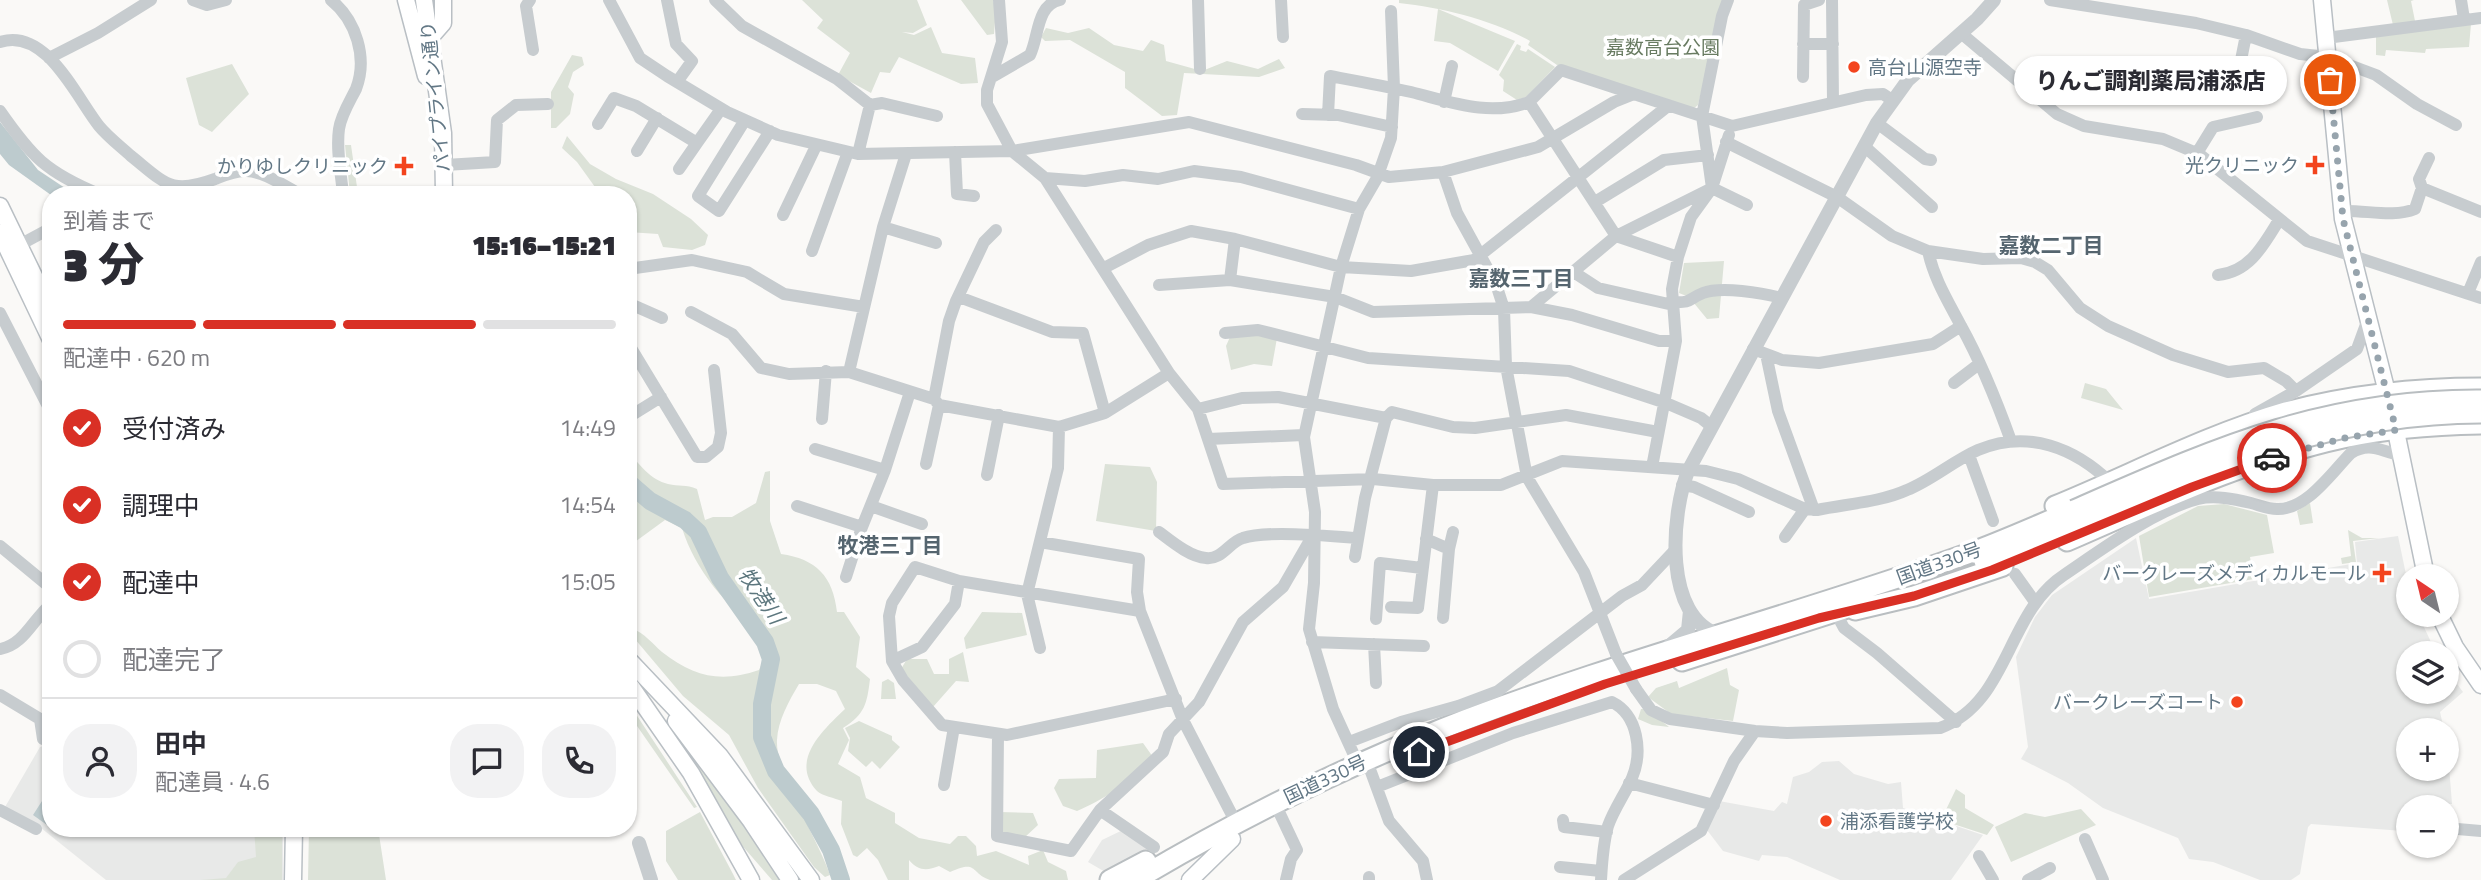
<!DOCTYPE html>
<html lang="ja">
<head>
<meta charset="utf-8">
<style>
  :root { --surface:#fff; --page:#f2f2f3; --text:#2b2b33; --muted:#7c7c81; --line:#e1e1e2; --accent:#d93025 }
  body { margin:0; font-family:"Titillium Web","Noto Sans JP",sans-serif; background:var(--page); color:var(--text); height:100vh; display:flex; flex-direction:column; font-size:26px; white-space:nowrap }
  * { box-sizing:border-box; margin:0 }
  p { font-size:23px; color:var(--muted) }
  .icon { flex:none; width:38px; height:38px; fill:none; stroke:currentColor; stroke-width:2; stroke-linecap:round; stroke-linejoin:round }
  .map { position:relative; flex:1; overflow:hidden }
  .sheet { position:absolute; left:42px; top:186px; width:595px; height:651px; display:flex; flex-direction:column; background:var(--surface); border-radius:28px; box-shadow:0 2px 5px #0004 }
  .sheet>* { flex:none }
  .needle { width:46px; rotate:325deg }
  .tools { position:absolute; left:2396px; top:564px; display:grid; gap:14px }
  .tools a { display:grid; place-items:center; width:63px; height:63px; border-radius:50%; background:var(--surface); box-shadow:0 2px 5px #0004; font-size:35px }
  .pin { position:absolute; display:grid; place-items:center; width:60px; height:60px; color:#fff; margin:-30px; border:4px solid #fff; border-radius:50%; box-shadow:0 2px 7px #0007 }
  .courier { position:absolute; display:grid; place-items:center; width:70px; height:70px; margin:-35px; border:5px solid #d93025; border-radius:50%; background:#fff; color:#222; box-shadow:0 2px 9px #0007 }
  .bubble { position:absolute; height:49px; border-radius:24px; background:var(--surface); box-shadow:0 2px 5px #0004; font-size:23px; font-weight:800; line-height:49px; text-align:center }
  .overview em { font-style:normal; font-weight:800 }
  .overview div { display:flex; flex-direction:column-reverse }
  .overview { display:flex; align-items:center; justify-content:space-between; height:119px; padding:0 21px }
  h1 { font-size:46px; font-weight:800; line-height:52px }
  .bar { display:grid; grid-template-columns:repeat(4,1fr); gap:10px 7px; align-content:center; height:84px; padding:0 21px }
  .bar i { height:9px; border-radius:5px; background:var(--line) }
  .bar .on { background:var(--accent) }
  .bar p { grid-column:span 4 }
  .line { display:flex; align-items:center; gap:18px; padding:0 21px; border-top:2px solid var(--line) }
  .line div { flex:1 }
  .round { display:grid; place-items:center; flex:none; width:74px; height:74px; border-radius:28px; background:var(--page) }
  ol { padding:0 21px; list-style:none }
  li { display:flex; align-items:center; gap:21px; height:77px }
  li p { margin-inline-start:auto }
  li .icon { padding:7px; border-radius:50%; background:var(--accent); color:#fff; stroke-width:4 }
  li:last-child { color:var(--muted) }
  li i { width:38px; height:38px; border:4px solid var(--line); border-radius:50% }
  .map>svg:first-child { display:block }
  .built { fill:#e8e9e8 }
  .green { fill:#dce2d8 }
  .water { fill:#bdcbce }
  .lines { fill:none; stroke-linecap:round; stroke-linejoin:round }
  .river { stroke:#bdcbce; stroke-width:18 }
  .secondary-casing { stroke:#b9bfc4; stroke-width:19 }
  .trunk-casing { stroke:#b9bec1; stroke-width:23 }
  .minor { stroke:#c7cccf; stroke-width:12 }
  .tertiary { stroke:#c7cccf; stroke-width:14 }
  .secondary { stroke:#fff; stroke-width:16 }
  .trunk { stroke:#fff; stroke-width:19 }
  .trunk-bridge-casing { stroke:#b9bec1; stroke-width:23; stroke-linecap:butt }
  .minor-bridge { stroke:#c7cccf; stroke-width:12 }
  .trunk-bridge { stroke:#fff; stroke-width:19 }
  .done { stroke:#97a4ad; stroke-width:7; stroke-dasharray:0 12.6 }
  .route { stroke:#d93025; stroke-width:9 }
  .poi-dot { fill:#f3441e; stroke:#fff; stroke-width:2.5 }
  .labels { text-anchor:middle; stroke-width:7; stroke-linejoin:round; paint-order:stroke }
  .park-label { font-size:19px; fill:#687b61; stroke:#fff }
  .poi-label { font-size:19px; fill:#627785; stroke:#fff; text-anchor:end }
  .street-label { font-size:19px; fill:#627785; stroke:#fff }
  .neighbourhood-label { font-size:21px; font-weight:bold; fill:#55656f; stroke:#fff }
  .water-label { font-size:21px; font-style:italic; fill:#5d777e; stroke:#fff }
</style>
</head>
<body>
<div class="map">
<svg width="2481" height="880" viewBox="0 0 2481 880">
  <rect width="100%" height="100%" fill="#faf9f7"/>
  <path class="built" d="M2398,536L2408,584V614H2418L2436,653H2408V691H2446L2447,670L2463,692L2440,712L2444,730H2408V768H2446L2447,740L2452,804L2408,807V812L2404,813L2403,831L2311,824L2308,827L2300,874L2291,880H2260L2213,862L2189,859L2178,838L2103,808L2068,783L2021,759L2028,747L2016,657L2035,617L2052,595L2136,538L2149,599L2357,563L2355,542Z
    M51,744V828H283V880H106L31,820L5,807L40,747Z
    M1839,761L1854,774L1888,784L1901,782L1903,808L1983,835L1951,880H1840L1787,857L1762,855L1759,861L1723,851L1707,830L1719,801L1774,811L1782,802L1787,804L1793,777L1809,772L1822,762Z
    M1127,828L1150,850L1107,873L1088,862L1102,840Z"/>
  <path class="green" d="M802,0H917L927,25L913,33L902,32L914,35L931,27L942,53L975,58L978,83L961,84L899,57L890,73L880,72L871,93L838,75L850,53L817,28L823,20Z
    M961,0H993L996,10L994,34L987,35Z
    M1399,0H1724L1698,105L1693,109L1557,65L1528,45L1530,41C1490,19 1443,8 1399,3Z
    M2387,0H2414L2411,1L2415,21L2393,25Z
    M1438,9L1515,41L1498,71L1450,43L1434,41Z
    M2471,24L2469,47L2426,49L2425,53L2386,50L2385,56L2376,55V37Z
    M1046,28L1068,33L1089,28L1114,45L1143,51L1151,40L1164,45L1166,61L1202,71L1227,61L1258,69L1279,59L1285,68L1259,77L1184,73L1177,115L1162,116L1125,88V72L1070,40L1045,41L1041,37Z
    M1517,44L1521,46L1520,50L1526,52L1528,49L1555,67L1526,97L1517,100L1503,91L1504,80L1499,75Z
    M572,55L582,57L584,65L573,72L568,87L574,94L570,114L556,128H551V92Z
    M232,64L249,94L212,132L199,125L186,78Z
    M567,136L590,164L616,179L653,194L691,219L708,235L705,245L692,250L663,247L658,234L628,232V194H600L577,162L562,148Z
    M345,145H351L358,194H350Z
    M1724,261L1719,318L1707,319L1689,297L1679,293L1684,263Z
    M1257,333L1277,338L1272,366L1254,364L1231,370L1226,346L1230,337Z
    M2085,383L2106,389L2123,410L2081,398Z
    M628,450C638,464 651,480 668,484C679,487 686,484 697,489L705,520L713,517H732L756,503L765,472L770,471V521L781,554C816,559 833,576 837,612H844L860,637L856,667L870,679C867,704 865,714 843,728L849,740L838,764L860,777L866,798L895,813V823L919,838L950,844L958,836H966L976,846L977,856L996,851L1029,865L1028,856L1043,850L1048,862L1066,871L1068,880C1050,880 1005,880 990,880C970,873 978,859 950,872L939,866C927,871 918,871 909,860V880H888L878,860L867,848L857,857L853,855L841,824L842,801C835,798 822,796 817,791C789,761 823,730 845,709L836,691L817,684H799C789,701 778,720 777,740C775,772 819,841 830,875L825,877L814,867L758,788L729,735L683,696L629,632L632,628C645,634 652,643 662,652C694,677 721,683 759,670L764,659L766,632C728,611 695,570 682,528L665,520L628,547Z
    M1105,464L1150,467L1157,482L1156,531L1096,521Z
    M2310,503L2313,523L2300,525L2297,511Z
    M2224,504L2267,515L2274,553L2250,557L2254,579L2149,597L2139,536L2198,506Z
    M2348,530L2362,538H2379L2353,541L2356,562L2342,564L2341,558L2351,556Z
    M982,612L1022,613L1027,635L966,649L964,638Z
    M963,652L969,682L956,681L933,707L901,669L907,659H927L934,674H949V659Z
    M1727,668L1730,685L1739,690L1733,721L1671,714L1648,697L1656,688L1677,681L1679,688Z
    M888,679L894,683L896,699H881L882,682Z
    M628,702L697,807L694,808L628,713Z
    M1641,709H1647L1669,727L1652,725L1638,719Z
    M859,721L892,736V740L900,747L880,769L872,761L866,767L848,751L850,738L845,728Z
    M674,727L725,792L781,880H772L739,842L670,729Z
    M1143,743L1153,757C1135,780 1103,800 1077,811L1063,806L1054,788L1059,779L1096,778L1097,750Z
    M1956,789L1965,795V808L1994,825L1987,835L1941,820Z
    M2081,809L2096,825L2011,862L1995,827L2025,813L2045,817Z
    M700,812L733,874L736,880H678L666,861V831Z
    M1000,812L1033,813L1038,825L1024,838L1000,833Z
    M254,828H282V880H201L226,878L238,862L256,857Z
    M309,828H378L386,880H308Z"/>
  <path class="water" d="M0,122L38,170L74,194L51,195L9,165L0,154Z
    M51,787V820L47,825L33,815Z"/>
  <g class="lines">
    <path class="river" d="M628,482L650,501L685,520L698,532L720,578L765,642L771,659L762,704V737L776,771L811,814L831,850L841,880"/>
    <g class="secondary-casing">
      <path id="secondary" d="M406,0L426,76
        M424,0L443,133L444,194
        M2322,0L2343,219L2392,412L2426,576
        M429,39L443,23V0
        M0,206L51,311
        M0,233L51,340
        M2439,614L2455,647L2481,685
        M628,659L720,756L811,880
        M628,682L691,773L751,880
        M676,721L751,821L790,880
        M293,880L294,828
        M1190,880L1232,839"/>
    </g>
    <g class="trunk-casing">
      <path id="trunk" d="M2055,506C2131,475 2206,435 2286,412C2350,395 2415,388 2481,388
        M2067,541C2157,502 2247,459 2343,438C2388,428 2435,425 2481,424
        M1984,561L2080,522
        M1855,610L1914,596L2003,566
        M1682,661L1866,602
        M1110,880L1146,861
        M1136,880C1235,821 1337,770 1444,728C1615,661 1794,616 1967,554C2003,541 2038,525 2074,510"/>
    </g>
    <path class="minor" d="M193,0L207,5L226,0
      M331,0C356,20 368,58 356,89C350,101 341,115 339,129C336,150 341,173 343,194
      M530,0L526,6L533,50
      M609,0L640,58L667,76L727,112L778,135L858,154L1012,151L1189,122L1356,165L1389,177L1443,172L1538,147L1614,102L1634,94L1732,126L1866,95L1883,94L1892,100
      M667,0L676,44L692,61L677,82
      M715,0L742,26L837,79L870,105L858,154
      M999,0L1002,42L987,90V104L1012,151L1045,178L1169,373L1198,409L1223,484L1373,479L1433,485H1501L1562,461L1706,471L1738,479L1805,509L1817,510C1846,504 1881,502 1907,490C1932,480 1953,461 1978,450C2028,429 2075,448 2111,483
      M1198,0L1200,69
      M1281,0L1283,37
      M1728,0L1722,16L1702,116L1712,188L1747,205
      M1832,0L1833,102
      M2050,0L2196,23L2246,35L2300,54L2328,57L2376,75L2417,104L2456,125
      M2461,0L2464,19
      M1962,34L2057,114L2084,126L2163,139L2199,154L2307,241L2481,298
      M2326,38L2481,18
      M0,42C46,27 76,97 99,126C108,137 120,146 131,156C166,184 171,195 215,179C225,175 236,170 247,171C265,172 284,186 300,194
      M1803,44H1833
      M49,58L98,33L151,0
      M2239,70L2246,35
      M992,77L1030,55C1039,37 1036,5 1060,0
      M1803,77L1804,5L1819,0
      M1634,94L1561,70L1529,102L1616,236L1678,257
      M1444,102L1452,66
      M870,105L882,103L937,116
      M0,111C32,157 46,172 99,194
      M1302,114L1338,115L1392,127
      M1328,115L1330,76C1357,81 1385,86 1411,92C1451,102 1489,117 1529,102
      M745,120L698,196L719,211L770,131
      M1877,123L1925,159L1931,160
      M598,124L614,98L636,106L697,143L721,109
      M1726,142L1837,197L1892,236L1928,251L1983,259L2021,258L2035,262L2048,270L2080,308L2108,326L2173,355L2228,372L2264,368L2286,381L2296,391
      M1864,146L1932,207
      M637,151L657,118
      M955,152L957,194L974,196
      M2197,153L2213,127L2257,117
      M445,165L495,162L497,120L516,105L548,104
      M679,169L697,143
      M1443,172L1457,213L1496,284L1504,309L1506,366L1527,477L1584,572L1616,654
      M1045,178L1085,181L1123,175L1158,179L1194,171L1241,177L1359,209
      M2422,188L2419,179L2429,158
      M1595,202L1664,160L1708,155
      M2342,211C2367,210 2393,218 2415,209L2422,188L2481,212
      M783,215L816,146
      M883,227L936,243
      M12,249L51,228
      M812,251L848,152
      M1928,251C1934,279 1948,301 1961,326C1981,362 1997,402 2011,441
      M1104,268L1148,245L1191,231L1235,239L1341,267L1411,271L1474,260L1668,106
      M628,269L692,260L747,272L784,294L864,307
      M1575,273L1598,288L1673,305
      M2218,275C2250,272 2264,244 2279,220
      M1230,280L1235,239
      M1159,285L1230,280L1335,297L1373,312L1531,307L1616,236L1712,188
      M2468,293L2481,262
      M959,297L1052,332L1083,333L1105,413
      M1673,302C1693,303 1688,299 1703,293C1721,286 1763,293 1781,298
      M628,303L662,318
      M1531,307L1572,315L1659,341H1676
      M691,312L732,334L761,368L789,374L849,372L934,399L939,405L1059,427L1105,413L1169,373
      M0,313L51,412
      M1225,333L1258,330L1368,358L1569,371L1666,403L1701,418L1711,426
      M628,343L697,457H706L718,447L721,433L714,370
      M1753,349L1782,360L1819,363L1933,344L1961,326
      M1766,354L1778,411L1814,510
      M849,372L883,227L906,154
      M1954,383L1979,364
      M934,399L949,321L956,301L984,242L996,230
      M1198,409L1242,398L1278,397L1386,418L1392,412L1453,427L1475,428L1566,415L1658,432
      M628,412L632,415L661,397
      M2255,414L2296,391L2357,349L2368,319
      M822,419L826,371
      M1208,439L1304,435
      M815,449L885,470L910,392
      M1969,455L1993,521
      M926,464L939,405
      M1652,467L1676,341L1672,289L1678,257L1691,217L1712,188L1729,135
      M987,475L999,415
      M1682,485L1694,487L1749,512
      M797,506L862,527L885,470
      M871,506L922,524
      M1159,532C1171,541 1190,557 1206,558C1222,560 1229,542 1243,538C1265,530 1331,536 1356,538
      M1785,537L1805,509
      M1426,539L1449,549L1443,618
      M1040,542L1139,559L1137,592L1140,611
      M0,546L51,588
      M1449,549L1453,532
      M1355,557L1365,498L1386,418
      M2015,574L2035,602
      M846,577L862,527
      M959,581L915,567L892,603L889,616L892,661L903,680L942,725L1007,735L1176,699
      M1391,607L1418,608L1433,485
      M1837,615L1844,628L1877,653L1956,722
      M1376,619L1380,563L1422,568
      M1312,642L1424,646
      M1374,644L1376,683
      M1040,648L1027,594L1058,468L1059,427
      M0,649C24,645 33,619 51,604
      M892,661L922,647L955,604L959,581L1140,611L1183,720L1231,813
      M1636,689L1651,710L1670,719L1755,731L1787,733L1940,728C2009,703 2006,613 2064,575C2101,550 2155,510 2198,499C2215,495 2234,499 2251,503C2259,505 2268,509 2277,509C2307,510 2332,472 2351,453C2371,441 2381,452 2401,455
      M0,695L40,719L43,739
      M998,734L997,836L1071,851L1100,810L1163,752L1169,734L1199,702L1243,622L1283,587L1313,535
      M1349,742L1401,722L1458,706L1498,691L1622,596L1642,585L1675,550
      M1354,755L1333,709L1309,629L1314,583L1315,512L1304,437L1341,267L1359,209L1377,178L1391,138L1394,88L1391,11
      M1371,772L1389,821L1423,861L1427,880
      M1629,783L1714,805
      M944,785L954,727
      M1377,787L1513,733L1612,702C1638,715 1643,752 1632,778C1625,794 1614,809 1608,826C1603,844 1602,862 1601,880
      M0,810L36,829
      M1100,810L1154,847
      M1280,814L1297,850L1291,859L1286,880
      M1563,820L1564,827L1607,832
      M2446,828L2481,831
      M2405,836L2408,835
      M2085,839L2103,880
      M1979,856L1993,880
      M1560,867L1601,871
      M1369,880V877
      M1624,880L1701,831L1734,761L1755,731
      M2028,880L2050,868"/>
    <path class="tertiary" d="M1720,635C1663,618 1671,515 1688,471L1877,123L1908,80L1977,19L1994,0
      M1669,646L1688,630L1690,611
      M639,843L651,880"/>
    <use href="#secondary" class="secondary"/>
    <use href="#trunk" class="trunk"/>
    <g class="trunk-bridge-casing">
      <path id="trunk-bridge" d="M2074,510C2216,448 2322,399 2481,400
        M2080,522C2213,465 2334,413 2481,413"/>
    </g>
    <path class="minor-bridge" d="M1616,654L1636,689"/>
    <use href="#trunk-bridge" class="trunk-bridge"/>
  </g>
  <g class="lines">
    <path class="done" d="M2272,458L2345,438L2396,430L2343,219L2330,80"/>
    <path class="route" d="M1419,752L1605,684L1819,618L1914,596L1992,570L2192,487L2272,458"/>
  </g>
  <g class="poi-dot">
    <circle cx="1854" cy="67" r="7"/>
    <path d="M2311.5 154.5h7v7h7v7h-7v7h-7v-7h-7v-7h7z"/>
    <path d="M400.5 155.5h7v7h7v7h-7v7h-7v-7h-7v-7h7z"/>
    <path d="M2378.5 562.5h7v7h7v7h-7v7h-7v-7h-7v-7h7z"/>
    <circle cx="2237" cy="702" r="7"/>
    <circle cx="1826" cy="821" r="7"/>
  </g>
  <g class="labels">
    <g class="park-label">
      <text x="1663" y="54">嘉数高台公園</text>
    </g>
    <g class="poi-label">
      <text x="1868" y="74" text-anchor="start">高台山源空寺</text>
      <text x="2299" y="172">光クリニック</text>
      <text x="388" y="173">かりゆしクリニック</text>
      <text x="2366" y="580">バークレーズメディカルモール</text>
      <text x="2223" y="709">バークレーズコート</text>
      <text x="1840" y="828" text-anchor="start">浦添看護学校</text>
    </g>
    <g class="street-label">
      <text transform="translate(435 97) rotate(-96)" y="7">パイプライン通り</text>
      <text transform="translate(1939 563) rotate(-20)" y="7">国道330号</text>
      <text transform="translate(1325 779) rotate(-25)" y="7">国道330号</text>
    </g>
    <g class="neighbourhood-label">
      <text x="2051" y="253">嘉数二丁目</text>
      <text x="1521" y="286">嘉数三丁目</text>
      <text x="890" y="553">牧港三丁目</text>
    </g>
    <g class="water-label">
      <text transform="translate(761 596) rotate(56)" y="7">牧港川</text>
    </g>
  </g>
</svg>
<div class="tools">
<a><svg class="needle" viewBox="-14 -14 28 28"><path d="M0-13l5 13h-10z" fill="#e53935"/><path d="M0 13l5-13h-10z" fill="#7c7c81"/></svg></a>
<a><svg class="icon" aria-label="layers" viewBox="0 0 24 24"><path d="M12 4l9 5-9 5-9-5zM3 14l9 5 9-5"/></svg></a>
<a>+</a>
<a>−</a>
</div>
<div class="pin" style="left:2330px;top:80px;background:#ea580c"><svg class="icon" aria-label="bag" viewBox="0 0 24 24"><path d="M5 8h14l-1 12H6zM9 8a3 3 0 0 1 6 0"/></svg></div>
<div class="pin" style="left:1419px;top:752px;background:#1f2937"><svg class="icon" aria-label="home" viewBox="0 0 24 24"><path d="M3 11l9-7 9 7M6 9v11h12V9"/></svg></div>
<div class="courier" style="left:2272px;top:458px"><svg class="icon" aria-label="car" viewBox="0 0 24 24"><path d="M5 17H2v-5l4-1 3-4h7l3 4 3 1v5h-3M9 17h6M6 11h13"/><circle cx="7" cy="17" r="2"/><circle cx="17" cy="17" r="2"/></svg></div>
<div class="bubble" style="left:2014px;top:56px;width:273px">りんご調剤薬局浦添店</div>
<section class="sheet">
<div class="overview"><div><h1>3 分</h1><p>到着まで</p></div><em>15:16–15:21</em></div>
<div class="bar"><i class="on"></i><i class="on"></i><i class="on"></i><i></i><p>配達中 · 620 m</p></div>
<ol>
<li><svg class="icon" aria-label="check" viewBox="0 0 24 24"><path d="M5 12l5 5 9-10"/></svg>受付済み<p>14:49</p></li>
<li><svg class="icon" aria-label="check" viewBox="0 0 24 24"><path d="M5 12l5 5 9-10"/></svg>調理中<p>14:54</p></li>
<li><svg class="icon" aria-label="check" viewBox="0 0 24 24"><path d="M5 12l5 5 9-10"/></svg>配達中<p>15:05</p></li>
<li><i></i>配達完了</li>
</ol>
<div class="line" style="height:126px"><a class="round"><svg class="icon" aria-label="person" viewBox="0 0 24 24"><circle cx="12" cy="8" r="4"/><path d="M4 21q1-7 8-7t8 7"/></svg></a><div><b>田中</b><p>配達員 · 4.6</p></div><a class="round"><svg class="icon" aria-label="chat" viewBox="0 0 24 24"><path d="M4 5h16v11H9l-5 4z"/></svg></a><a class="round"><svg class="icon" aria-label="phone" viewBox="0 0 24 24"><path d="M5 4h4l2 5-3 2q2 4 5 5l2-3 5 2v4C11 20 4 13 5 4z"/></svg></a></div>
</section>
</div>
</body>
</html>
